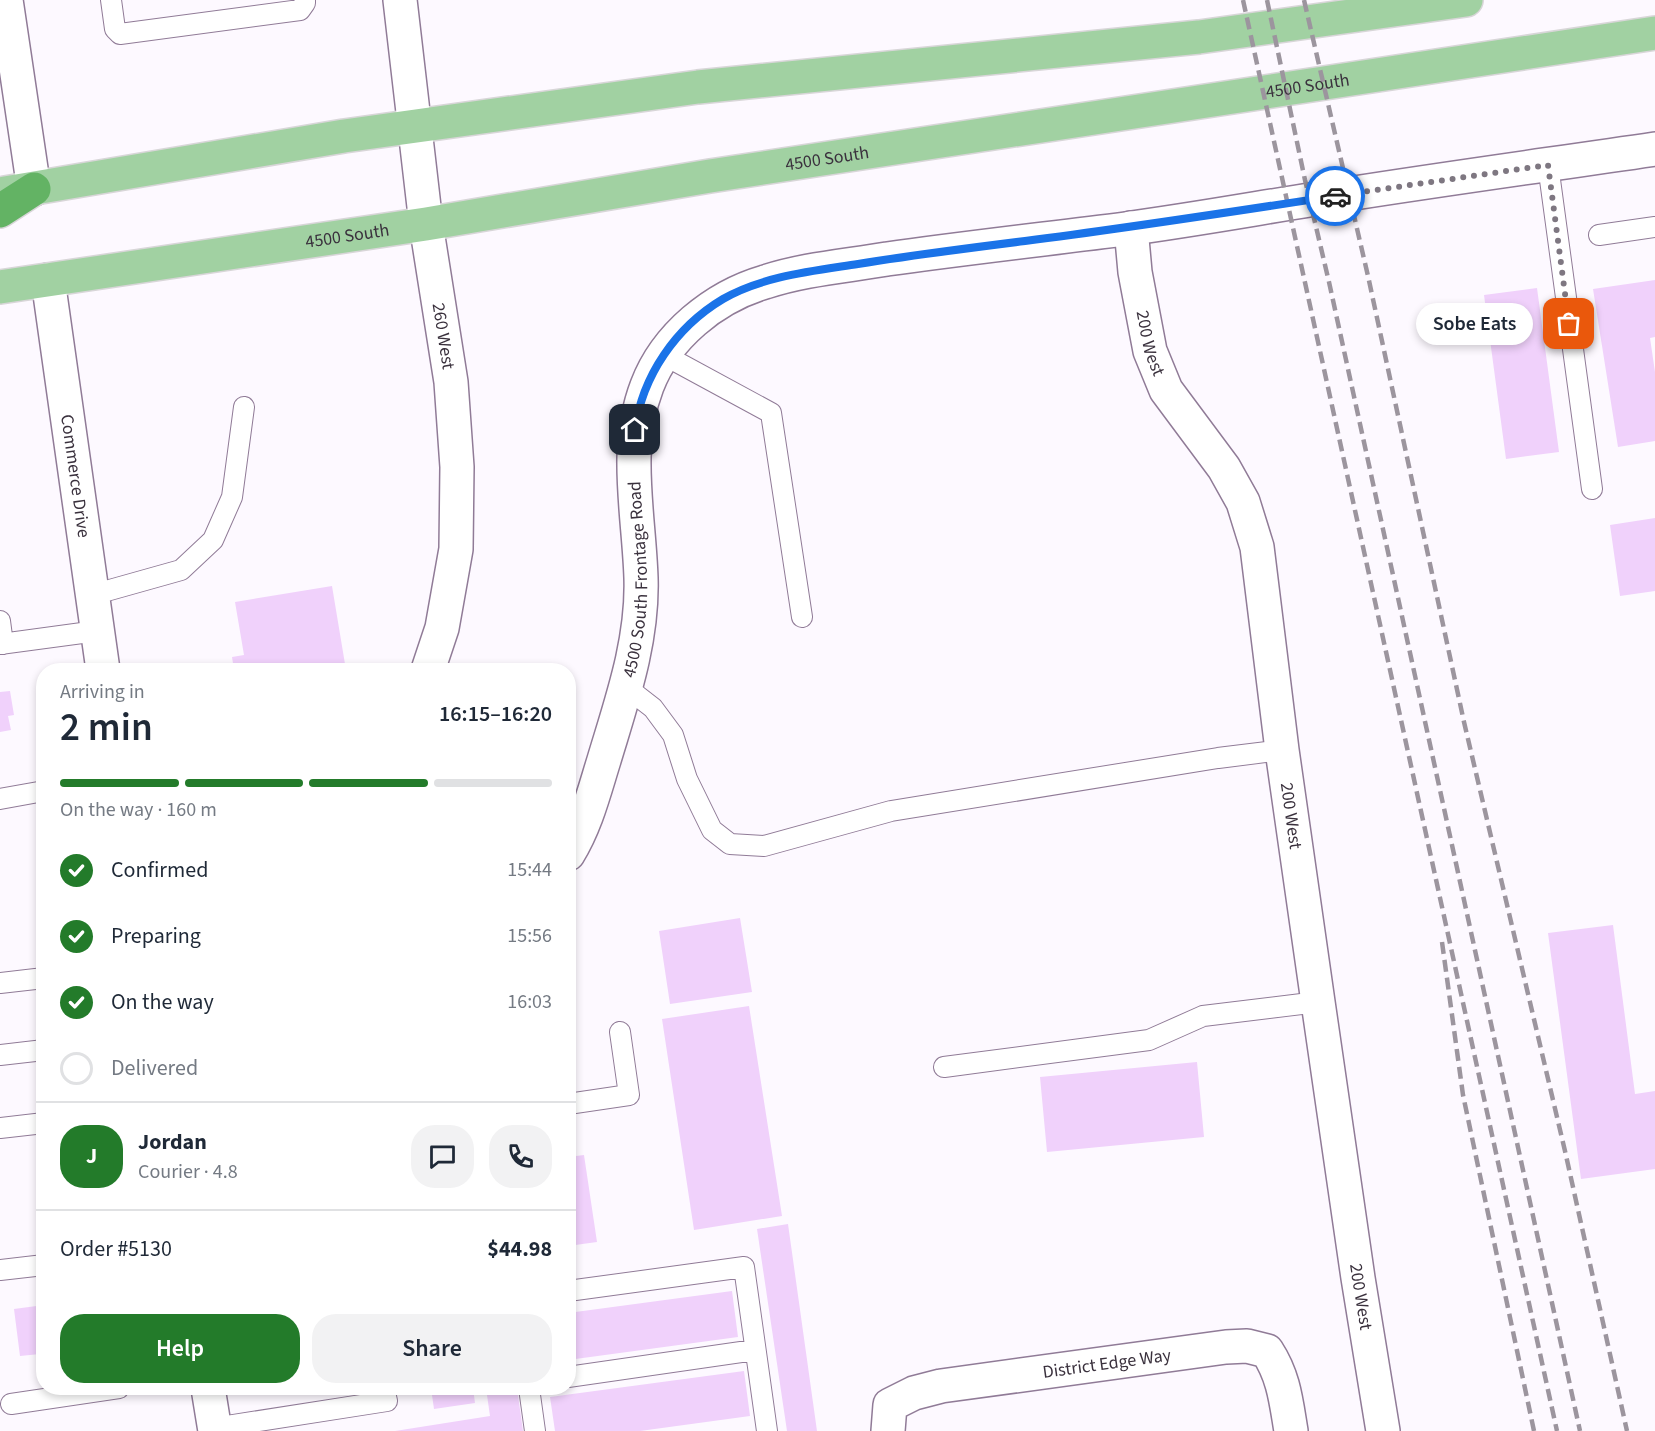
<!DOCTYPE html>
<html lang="en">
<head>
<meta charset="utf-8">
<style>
  :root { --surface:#fff; --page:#f2f2f3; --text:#1f2937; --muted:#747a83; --line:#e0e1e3; --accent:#237b2a }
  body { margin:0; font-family:"Source Sans 3",sans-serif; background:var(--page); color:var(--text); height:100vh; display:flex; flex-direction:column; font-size:22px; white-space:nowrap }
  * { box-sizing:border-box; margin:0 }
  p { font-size:20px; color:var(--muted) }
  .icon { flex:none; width:33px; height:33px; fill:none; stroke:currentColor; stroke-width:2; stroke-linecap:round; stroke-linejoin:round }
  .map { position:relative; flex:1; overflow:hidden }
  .details { position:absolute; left:36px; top:663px; width:540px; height:732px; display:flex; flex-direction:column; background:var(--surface); border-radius:24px; box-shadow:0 3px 9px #0003 }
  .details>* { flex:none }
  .pin { position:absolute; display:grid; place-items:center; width:51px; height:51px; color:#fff; margin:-26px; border-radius:12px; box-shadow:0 3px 9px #0006 }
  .courier { position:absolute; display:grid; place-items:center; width:60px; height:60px; margin:-30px; border:4px solid #1a73e8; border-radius:50%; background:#fff; color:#222; box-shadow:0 2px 8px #0007 }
  .bubble { position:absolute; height:42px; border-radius:21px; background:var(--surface); box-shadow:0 3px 9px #0003; font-size:20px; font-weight:600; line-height:42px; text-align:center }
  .overview em { font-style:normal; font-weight:600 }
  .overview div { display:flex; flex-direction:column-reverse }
  .overview { display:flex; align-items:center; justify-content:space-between; height:102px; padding:0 24px }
  h1 { font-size:39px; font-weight:600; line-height:45px }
  .bar { display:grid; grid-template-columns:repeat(4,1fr); gap:9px 6px; align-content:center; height:72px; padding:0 24px }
  .bar i { height:8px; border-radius:4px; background:var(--line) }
  .bar .selected { background:var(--accent) }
  .bar p { grid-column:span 4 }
  .line { display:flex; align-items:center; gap:15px; padding:0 24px; border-top:2px solid var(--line) }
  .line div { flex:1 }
  .round { display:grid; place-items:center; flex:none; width:63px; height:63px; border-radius:24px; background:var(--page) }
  ol { padding:0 24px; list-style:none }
  li { display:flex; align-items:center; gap:18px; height:66px }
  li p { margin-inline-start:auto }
  li .icon { padding:6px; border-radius:50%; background:var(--accent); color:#fff; stroke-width:4 }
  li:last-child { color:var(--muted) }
  li i { width:33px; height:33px; border:3px solid var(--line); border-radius:50% }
  .button { display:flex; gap:12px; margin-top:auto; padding:12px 24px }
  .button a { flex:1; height:69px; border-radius:24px; background:var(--accent); color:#fff; font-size:24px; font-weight:600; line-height:69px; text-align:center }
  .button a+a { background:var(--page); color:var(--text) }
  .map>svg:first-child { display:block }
  .building { fill:#f0d1fb }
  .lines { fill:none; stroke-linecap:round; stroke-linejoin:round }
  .service-casing { stroke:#907b97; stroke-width:22 }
  .minor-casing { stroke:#907b97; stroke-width:36 }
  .tertiary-casing { stroke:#907b97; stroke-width:36 }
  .primary-casing { stroke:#d8d6d8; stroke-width:36 }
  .motorway-casing { stroke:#d8d6d8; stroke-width:36 }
  .service { stroke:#fff; stroke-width:20 }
  .minor { stroke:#fff; stroke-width:33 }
  .tertiary { stroke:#fff; stroke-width:33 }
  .primary { stroke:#a1d1a2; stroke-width:33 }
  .motorway { stroke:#63b364; stroke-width:33 }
  .rail { stroke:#9c959e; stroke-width:4.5; stroke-dasharray:12 6; stroke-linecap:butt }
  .done { stroke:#7e7781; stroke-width:6; stroke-dasharray:0 10.8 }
  .route { stroke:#1a73e8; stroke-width:8 }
  .labels { text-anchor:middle; stroke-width:4.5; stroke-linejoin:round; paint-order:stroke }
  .street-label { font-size:18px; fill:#3a313d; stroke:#fff }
</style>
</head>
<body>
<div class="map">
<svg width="1655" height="1431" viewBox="0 0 1655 1431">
  <rect width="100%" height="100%" fill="#fdf9ff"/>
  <path class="building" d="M1655,280V337L1650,338L1655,372V441L1618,447L1593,289Z
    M1537,288L1559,452L1506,459L1484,295Z
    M1655,518V591L1620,596L1610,525Z
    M332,586L346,670H234L232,657L244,655L235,602Z
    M10,691L14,715L8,716L11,730L0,732V692Z
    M740,918L752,992L670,1004L659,931Z
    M1613,925L1635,1094L1655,1091V1169L1581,1179L1548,933Z
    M749,1006L782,1216L694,1230L662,1019Z
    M1197,1062L1204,1137L1047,1152L1040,1077Z
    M584,1155L597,1242L568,1246V1157Z
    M788,1224L817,1431H787L757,1229Z
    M732,1291L738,1337L568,1360V1313Z
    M44,1305V1360H41L40,1354L20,1356L14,1309Z
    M744,1371L750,1416L640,1431H555L550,1397Z
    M431,1388H473L475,1403L434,1409Z
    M486,1388H517L523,1431H395L490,1416Z"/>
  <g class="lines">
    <g class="service-casing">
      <path id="service" d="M111,0L115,29L120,34L300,10L305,3V0
        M1548,165L1592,489
        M1599,235L1655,227
        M664,355L771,413L802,617
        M92,595L181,570L213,540L232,497L244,407
        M0,621L3,644
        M0,644L97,631
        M626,687L653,708L673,735L687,779L712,830L730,844L764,846L891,811L1218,758L1282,750
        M0,799L44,791
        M0,983L44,978
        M0,1055L44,1050
        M944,1067L1149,1040L1203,1016L1318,1002
        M568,1104L629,1095L620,1032
        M0,1128L44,1123
        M0,1270L44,1265
        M568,1291L744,1267L767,1431
        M568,1377L755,1350
        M529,1388L535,1431
        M11,1404L119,1388
        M214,1428L387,1401L384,1388"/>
    </g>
    <g class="minor-casing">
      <g id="minor">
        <path d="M6,0L34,189"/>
        <path id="s1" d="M1131,228L1135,272L1150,351L1166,390L1224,468L1243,502L1257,547L1282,750L1318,1002L1358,1278L1383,1431"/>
        <path id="s2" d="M48,280L103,670"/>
        <path id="s3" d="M568,854C586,825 594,792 604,760C622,700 643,641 641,578C639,514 623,448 647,386C666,336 714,297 765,282C804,269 846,266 887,259C966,248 1046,239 1125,229C1200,219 1274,205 1348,194C1450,178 1553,164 1655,149"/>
        <path id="s4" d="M888,1431L890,1405L914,1393L941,1386L1226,1347L1247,1346L1267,1351C1284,1377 1286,1401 1291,1431"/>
      </g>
    </g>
    <g class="tertiary-casing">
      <g id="tertiary">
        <path id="s5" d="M400,0L426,224L451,382L457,467L456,549L442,628L428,670"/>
        <path d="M208,1388L215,1431"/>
      </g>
    </g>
    <g class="primary-casing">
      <g id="primary">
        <path d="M5,193L344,136L698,87L1199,37L1466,0"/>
        <path id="s6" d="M0,287L426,224L710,176L1655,33"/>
      </g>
    </g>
    <g class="motorway-casing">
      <path id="motorway" d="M0,211L34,189"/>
    </g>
    <use href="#service" class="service"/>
    <use href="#minor" class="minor"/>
    <use href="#tertiary" class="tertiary"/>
    <use href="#primary" class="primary"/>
    <use href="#motorway" class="motorway"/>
    <path class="rail" d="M1243,0L1557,1431
      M1267,0L1305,180L1329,282L1580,1431
      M1304,0L1368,276L1464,722L1565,1151L1627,1431
      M1442,942L1463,1095L1534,1431"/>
  </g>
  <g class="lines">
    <path class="done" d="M1335,196L1548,165L1569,324"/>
    <path class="route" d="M635,430C642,376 676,327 723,299C763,276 813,271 858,264C914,255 969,248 1025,241C1128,228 1231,212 1335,196"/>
  </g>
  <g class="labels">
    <g class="street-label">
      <text dy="6" stroke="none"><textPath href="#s6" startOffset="1323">4500 South</textPath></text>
      <text dy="6" stroke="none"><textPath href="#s6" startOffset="837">4500 South</textPath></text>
      <text dy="6" stroke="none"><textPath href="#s6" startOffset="351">4500 South</textPath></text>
      <text dy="6" stroke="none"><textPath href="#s5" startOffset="339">260 West</textPath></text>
      <text dy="6" stroke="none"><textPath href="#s1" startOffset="117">200 West</textPath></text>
      <text dy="6" stroke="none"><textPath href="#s2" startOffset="198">Commerce Drive</textPath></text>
      <text dy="6" stroke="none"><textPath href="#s3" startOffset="286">4500 South Frontage Road</textPath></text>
      <text dy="6" stroke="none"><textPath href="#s1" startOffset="621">200 West</textPath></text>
      <text dy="6" stroke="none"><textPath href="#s1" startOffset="1107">200 West</textPath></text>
      <text dy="6" stroke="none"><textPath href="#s4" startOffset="248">District Edge Way</textPath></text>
    </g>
  </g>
</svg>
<div class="pin" style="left:1569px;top:324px;background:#ea580c"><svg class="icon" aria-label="bag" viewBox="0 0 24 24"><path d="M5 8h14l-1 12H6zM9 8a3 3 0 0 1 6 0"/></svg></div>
<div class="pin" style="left:635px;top:430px;background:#1f2937"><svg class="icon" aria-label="home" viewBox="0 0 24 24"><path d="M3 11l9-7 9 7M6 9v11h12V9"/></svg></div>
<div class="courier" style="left:1335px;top:196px"><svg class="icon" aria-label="car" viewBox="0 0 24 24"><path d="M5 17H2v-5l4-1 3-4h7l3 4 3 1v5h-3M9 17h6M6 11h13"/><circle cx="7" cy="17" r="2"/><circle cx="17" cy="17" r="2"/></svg></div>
<div class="bubble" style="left:1416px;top:303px;width:117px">Sobe Eats</div>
<section class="details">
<div class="overview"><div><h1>2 min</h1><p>Arriving in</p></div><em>16:15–16:20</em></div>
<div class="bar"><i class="selected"></i><i class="selected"></i><i class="selected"></i><i></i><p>On the way · 160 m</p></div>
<ol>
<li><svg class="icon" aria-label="check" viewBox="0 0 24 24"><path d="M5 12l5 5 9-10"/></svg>Confirmed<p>15:44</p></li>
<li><svg class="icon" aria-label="check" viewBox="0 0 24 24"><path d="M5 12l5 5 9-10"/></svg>Preparing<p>15:56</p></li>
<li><svg class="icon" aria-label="check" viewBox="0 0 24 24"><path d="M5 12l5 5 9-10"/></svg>On the way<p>16:03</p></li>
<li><i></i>Delivered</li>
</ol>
<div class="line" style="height:108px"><b class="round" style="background:var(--accent);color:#fff">J</b><div><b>Jordan</b><p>Courier · 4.8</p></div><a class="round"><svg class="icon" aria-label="chat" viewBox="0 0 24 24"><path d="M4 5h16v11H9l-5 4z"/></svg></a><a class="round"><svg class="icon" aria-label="phone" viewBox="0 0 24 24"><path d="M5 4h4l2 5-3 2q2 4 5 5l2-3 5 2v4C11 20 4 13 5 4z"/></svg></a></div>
<div class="line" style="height:78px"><div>Order #5130</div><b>$44.98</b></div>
<div class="button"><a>Help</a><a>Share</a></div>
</section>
</div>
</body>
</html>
